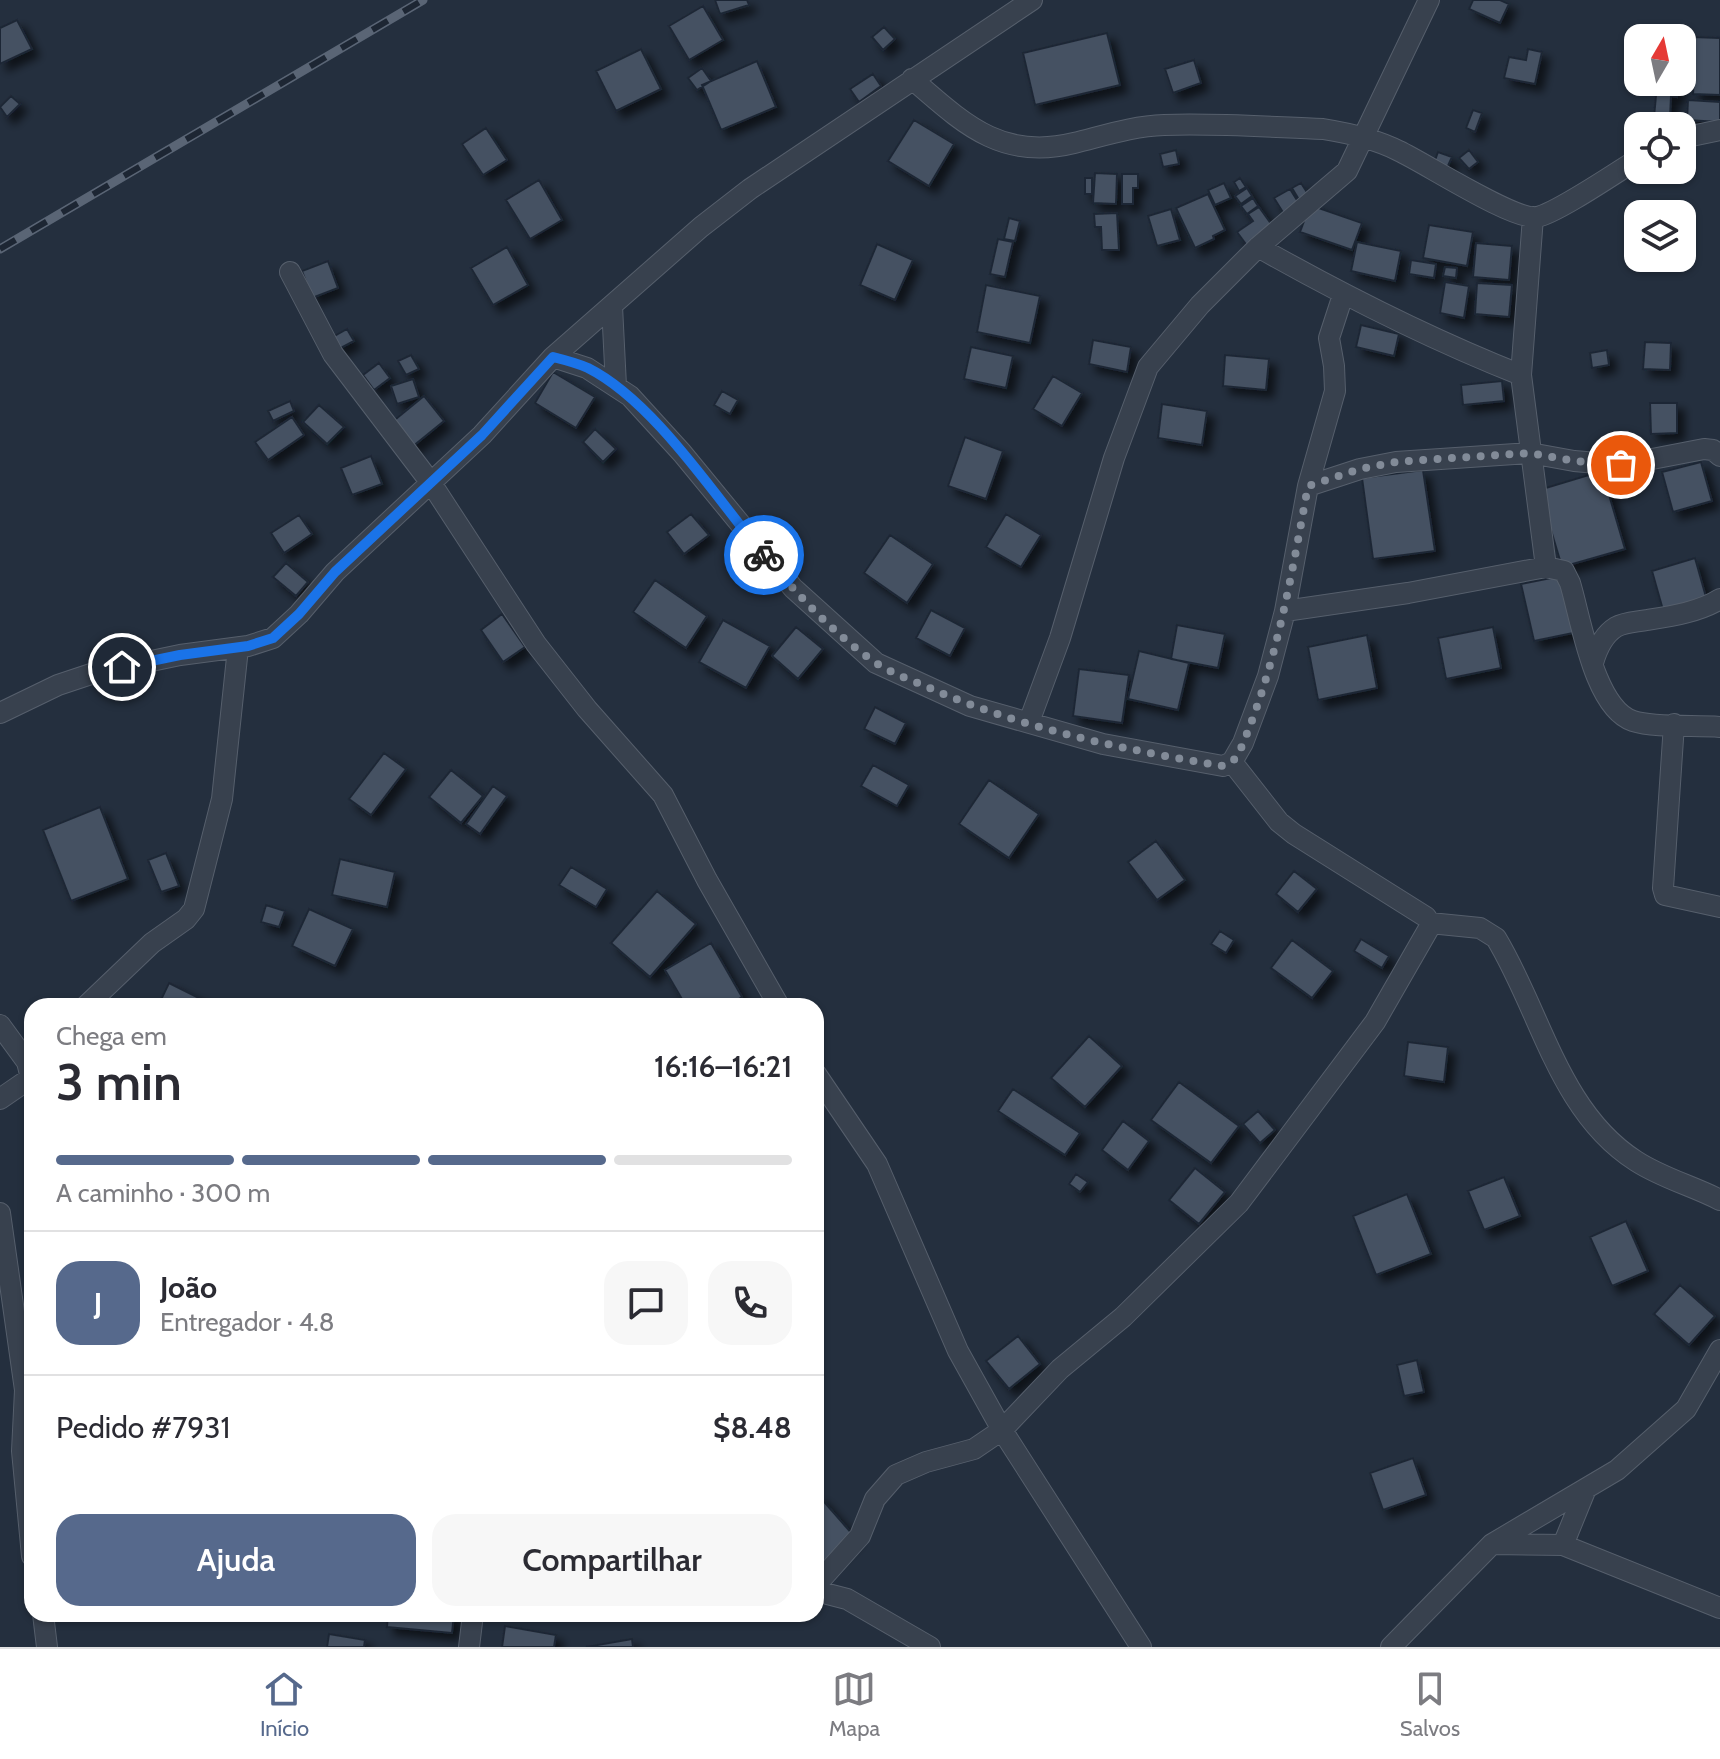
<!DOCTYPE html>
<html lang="pt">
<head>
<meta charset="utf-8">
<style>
  :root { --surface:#fff; --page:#f7f7f7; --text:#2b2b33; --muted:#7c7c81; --line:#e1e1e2; --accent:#56698c }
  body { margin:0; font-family:Cabin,sans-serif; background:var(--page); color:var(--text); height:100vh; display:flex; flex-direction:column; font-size:30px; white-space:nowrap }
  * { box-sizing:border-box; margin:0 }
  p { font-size:26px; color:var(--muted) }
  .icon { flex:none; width:44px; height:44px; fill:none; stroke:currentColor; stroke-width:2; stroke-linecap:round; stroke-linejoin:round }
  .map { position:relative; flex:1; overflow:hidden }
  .panel { position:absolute; left:24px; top:998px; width:800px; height:624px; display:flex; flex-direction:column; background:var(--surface); border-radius:24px; box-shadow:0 2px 6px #0004 }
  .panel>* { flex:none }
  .needle { width:52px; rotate:9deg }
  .fabs { position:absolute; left:1624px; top:24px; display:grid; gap:16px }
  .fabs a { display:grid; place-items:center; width:72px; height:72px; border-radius:16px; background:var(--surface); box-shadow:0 2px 6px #0004; font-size:40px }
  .pin { position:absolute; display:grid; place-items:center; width:68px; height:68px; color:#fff; margin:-34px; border:4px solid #fff; border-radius:50%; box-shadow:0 2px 8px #0007 }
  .courier { position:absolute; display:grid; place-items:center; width:80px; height:80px; margin:-40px; border:6px solid #1a73e8; border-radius:50%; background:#fff; color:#222; box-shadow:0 2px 10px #0007 }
  .headline em { font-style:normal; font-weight:600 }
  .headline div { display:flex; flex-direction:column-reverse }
  .headline { display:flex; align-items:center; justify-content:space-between; height:136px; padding:0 32px }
  h1 { font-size:52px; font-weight:600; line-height:60px }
  .bar { display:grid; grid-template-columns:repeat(4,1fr); gap:12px 8px; align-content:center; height:96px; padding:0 32px }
  .bar i { height:10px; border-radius:6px; background:var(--line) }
  .bar .current { background:var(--accent) }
  .bar p { grid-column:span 4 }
  .line { display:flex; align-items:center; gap:20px; padding:0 32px; border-top:2px solid var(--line) }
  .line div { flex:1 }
  .round { display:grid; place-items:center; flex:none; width:84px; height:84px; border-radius:24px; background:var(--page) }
  .primary-button { display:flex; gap:16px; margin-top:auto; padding:16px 32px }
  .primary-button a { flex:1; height:92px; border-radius:24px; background:var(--accent); color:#fff; font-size:32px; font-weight:600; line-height:92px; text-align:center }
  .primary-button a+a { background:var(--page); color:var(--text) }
  .tabs { display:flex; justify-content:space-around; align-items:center; height:112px; border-top:2px solid var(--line); background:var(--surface); font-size:22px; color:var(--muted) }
  .tabs a { display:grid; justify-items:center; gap:4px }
  .tabs .current { color:var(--accent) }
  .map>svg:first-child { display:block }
  .building { fill:#455162; stroke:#1f2835; stroke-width:2; filter:url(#shadow) }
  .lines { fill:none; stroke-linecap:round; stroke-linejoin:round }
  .street-casing { stroke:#565f6c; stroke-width:22 }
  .street { stroke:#38414e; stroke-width:20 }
  .rail-casing { stroke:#5a6575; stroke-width:9 }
  .rail { stroke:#1d2633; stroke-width:6; stroke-dasharray:18; stroke-linecap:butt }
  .done { stroke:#828b98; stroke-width:8; stroke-dasharray:0 14.4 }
  .route { stroke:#1a73e8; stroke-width:10 }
</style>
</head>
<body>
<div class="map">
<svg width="1720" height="1647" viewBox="0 0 1720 1647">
  <defs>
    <filter id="shadow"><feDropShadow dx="7" dy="7" stdDeviation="4" flood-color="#0009"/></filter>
  </defs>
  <rect width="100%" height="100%" fill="#242f3e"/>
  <path class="building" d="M715,0H747L749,5L720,14Z
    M1473,0H1500L1509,4L1500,23L1469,9Z
    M703,6L723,40L689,60L669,26Z
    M17,20L32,49L0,64V28Z
    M884,27L895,39L883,50L872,37Z
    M1107,33L1120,85L1035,105L1023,53Z
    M1692,37L1720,38V95L1693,94L1695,64H1691Z
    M641,49L661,89L616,111L596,71Z
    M1528,49L1542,52L1535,84L1504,78L1509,57L1526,60Z
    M1194,60L1201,83L1173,93L1165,69Z
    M757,61L776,107L721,130L702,85Z
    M702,68L711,81L697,90L688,78Z
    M873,74L881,86L859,102L850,89Z
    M1657,85L1678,86L1677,97L1671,96L1670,118L1654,117Z
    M11,96L20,104L7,117L0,107Z
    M1688,100L1720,102V122L1687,120Z
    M1473,110L1482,113L1475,132L1466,128Z
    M914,120L954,144L929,186L888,161Z
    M486,128L507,160L483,175L462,144Z
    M1176,150L1179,164L1163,167L1160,154Z
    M1469,150L1478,162L1469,169L1459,158Z
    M1438,152L1452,157L1447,168L1434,163Z
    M1095,173L1117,174L1116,204L1093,203Z
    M1122,174H1138V188H1133V204H1122Z
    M1085,178H1092V194H1085Z
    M1240,178L1246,187L1239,191L1234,182Z
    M539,180L562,220L530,239L506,200Z
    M1224,183L1231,198L1215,205L1208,190Z
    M1301,183L1310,197L1301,203L1292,188Z
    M1247,188L1252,196L1241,204L1235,196Z
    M1290,189L1300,205L1284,214L1274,198Z
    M1208,194L1225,230L1213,236L1214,239L1195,248L1176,208Z
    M1253,198L1258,206L1247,214L1241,206Z
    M1310,205L1362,223L1352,250L1300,232Z
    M1259,207L1274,228L1248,247L1237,232L1253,221L1248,214Z
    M1171,209L1180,240L1157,246L1148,216Z
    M1117,213L1119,250H1102L1101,227H1095L1094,214Z
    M1009,218L1020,221L1015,241L1004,239Z
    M1429,225L1473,232L1467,266L1423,258Z
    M998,239L1013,242L1005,277L990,274Z
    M1357,242L1401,251L1395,281L1351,271Z
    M1476,243L1512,246L1509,280L1473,277Z
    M877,244L913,260L895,300L860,285Z
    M507,247L528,285L493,305L471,268Z
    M1411,260L1436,264L1434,278L1409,274Z
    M328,261L338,288L312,298L302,271Z
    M1445,267L1457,268L1456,278L1443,276Z
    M1445,282L1469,286L1464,318L1440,313Z
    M1477,283L1512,285L1509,317L1475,314Z
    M986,285L1040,296L1030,343L977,332Z
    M1361,325L1399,334L1394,356L1356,347Z
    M347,329L354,341L337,350L331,338Z
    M1093,340L1131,347L1127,372L1089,364Z
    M1645,342L1671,343L1670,370L1643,369Z
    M971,347L1013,356L1006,388L964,379Z
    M1607,350L1609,365L1592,368L1590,353Z
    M411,355L419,369L406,375L398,361Z
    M1225,355L1269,359L1266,390L1223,386Z
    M379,363L390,378L374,390L363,375Z
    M553,372L595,397L576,428L535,403Z
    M1053,376L1082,393L1062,426L1033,409Z
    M413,379L419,397L397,404L391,386Z
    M1502,381L1504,401L1463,405L1461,385Z
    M722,391L738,400L730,414L714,405Z
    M424,396L444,421L412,447L391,423Z
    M290,401L294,411L273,421L268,411Z
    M1650,403H1677V433L1651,434Z
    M1162,404L1207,411L1202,445L1158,438Z
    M319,405L344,427L327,444L303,422Z
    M292,417L304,435L268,460L255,442Z
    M595,429L616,449L603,462L583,442Z
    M965,437L1003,451L986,499L948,486Z
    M371,456L382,484L352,495L341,468Z
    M1701,462L1712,501L1673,512L1662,472Z
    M1423,470L1435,551L1373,559L1362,478Z
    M1602,471L1625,549L1562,567L1539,490Z
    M691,514L709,535L684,554L667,532Z
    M1006,514L1041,535L1021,567L986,547Z
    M299,515L312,534L284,553L271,533Z
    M890,535L933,564L907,603L864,573Z
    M1695,558L1706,597L1663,610L1652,571Z
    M286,563L308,582L296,596L273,577Z
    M1566,575L1578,632L1534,641L1521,584Z
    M655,580L707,616L686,648L633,612Z
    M931,610L965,628L950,656L916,638Z
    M502,614L525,647L503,662L481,630Z
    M723,620L770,646L746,688L699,662Z
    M1177,625L1225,634L1218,668L1171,659Z
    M796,627L823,649L798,679L772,656Z
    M1493,627L1501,668L1446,679L1438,638Z
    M1367,635L1377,688L1318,700L1308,647Z
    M1139,651L1189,663L1178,710L1128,699Z
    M1079,669L1129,675L1122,723L1073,716Z
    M875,707L906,723L895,744L864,729Z
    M384,753L406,769L371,815L349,799Z
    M873,765L909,785L897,806L861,786Z
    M451,770L483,796L461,823L429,797Z
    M989,780L1039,814L1009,858L959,824Z
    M493,786L507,796L480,834L466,824Z
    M100,807L128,879L71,901L43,830Z
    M1156,841L1185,880L1157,900L1128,862Z
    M166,853L179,886L161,892L148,860Z
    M340,859L395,872L387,907L332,895Z
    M571,867L607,889L596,907L559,885Z
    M1294,871L1317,889L1298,912L1276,894Z
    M657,891L696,924L650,977L611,943Z
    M266,905L285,911L279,927L261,922Z
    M309,909L353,929L335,966L292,946Z
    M1220,931L1234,940L1226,953L1211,944Z
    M1361,939L1389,956L1382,968L1354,951Z
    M1292,940L1333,971L1312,998L1271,968Z
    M711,943L742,997L727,1006H686L665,970Z
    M169,983L207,1002L205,1006H158Z
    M1089,1036L1122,1066L1085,1107L1051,1078Z
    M1408,1042L1448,1047L1444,1082L1404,1076Z
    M1179,1082L1239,1126L1211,1163L1151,1120Z
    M1013,1089L1080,1133L1065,1155L998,1111Z
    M1258,1111L1275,1130L1260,1143L1243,1124Z
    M1123,1121L1149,1141L1128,1170L1102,1150Z
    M1195,1168L1225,1192L1199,1224L1169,1200Z
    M1076,1174L1088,1182L1080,1192L1069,1184Z
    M1504,1177L1520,1216L1484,1230L1468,1191Z
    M1407,1194L1431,1254L1376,1275L1353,1216Z
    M1626,1221L1648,1271L1612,1286L1590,1237Z
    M1680,1285L1715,1316L1689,1345L1654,1314Z
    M1018,1336L1040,1364L1009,1389L986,1361Z
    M1417,1360L1424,1392L1404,1396L1397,1365Z
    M1413,1458L1426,1495L1383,1510L1370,1473Z
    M819,1496L854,1536L823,1564L816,1556V1499Z
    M388,1614H454L452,1633L387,1627Z
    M505,1626L556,1635L554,1647H502Z
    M329,1634L365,1640L364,1647H327Z
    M632,1639L633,1647H586Z"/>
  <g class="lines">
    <g class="street-casing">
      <path id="street" d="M912,79C963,123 1001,161 1074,143C1103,136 1133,126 1164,125C1216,123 1270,127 1323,129C1348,133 1376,139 1399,151C1425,163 1514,221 1537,217C1557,213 1617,172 1638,159
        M1682,138L1720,130
        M1258,247C1343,295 1430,339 1521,375L1546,567
        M290,272L333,354L431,483L536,644L587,709L663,795L707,880L779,1006
        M612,306L616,386
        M553,357L587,368L630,396L682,453L793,588L876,663L970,706L1103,744L1223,766L1232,762L1243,743L1268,676L1285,611L1408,593L1546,567L1564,571L1570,583C1581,619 1594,708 1633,721C1654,728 1696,725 1720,727
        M1521,375L1533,217
        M1308,486L1335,391L1334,366L1329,338L1343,295
        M1285,611L1308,486L1360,469L1396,462L1530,453L1574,461L1621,465L1704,449L1713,450L1720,456
        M1593,663C1597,649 1603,635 1616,627C1625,622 1637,622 1647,620C1672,616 1699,612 1720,599
        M0,713L58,685L94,673L180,655L248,646L273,638L299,614L335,572L482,435L553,357L701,227L750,189L1032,0
        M1029,722L1060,638L1114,458L1148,367L1200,305L1258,247L1347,171L1429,0
        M1674,724L1663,888L1665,895L1720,907
        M1430,923L1480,928L1496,938C1541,1012 1559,1112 1636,1161C1662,1178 1693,1186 1720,1200
        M86,1006L152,943L186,919L194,909L222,799L238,648
        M0,1025L27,1062L31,1078
        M816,1074L877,1164L958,1351L1002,1430L1141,1647
        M0,1099L32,1077
        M0,1213L25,1390L22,1451L32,1556
        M1492,1544L1563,1545L1720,1608
        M1563,1545L1585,1491
        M816,1585L860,1536L875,1499L896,1475L926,1462L974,1449L1002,1430L1060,1369L1123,1317L1239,1203L1375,1022L1429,928L1430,923L1426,917L1294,834L1279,822L1232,762
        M816,1591L847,1599L930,1647
        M43,1614L47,1647
        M469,1647L473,1614
        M1391,1647L1492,1544L1617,1470L1686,1409L1720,1350"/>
    </g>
    <use href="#street" class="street"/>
    <g class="rail-casing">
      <path id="rail" d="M0,249L423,0"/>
    </g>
    <use href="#rail" class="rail"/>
  </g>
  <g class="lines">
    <path class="done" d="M764,555C796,593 833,633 873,661C892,674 914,681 934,690C1025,729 1125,750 1223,766L1232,762L1238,755C1276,669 1291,578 1308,486L1360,469L1396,462L1423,460L1530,453L1574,461L1621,465"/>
    <path class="route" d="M122,667L180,655L248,646L273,638L299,614L335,572L482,435L553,357C565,360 577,363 588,368C654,401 716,498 764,555"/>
  </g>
</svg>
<div class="fabs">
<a><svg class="needle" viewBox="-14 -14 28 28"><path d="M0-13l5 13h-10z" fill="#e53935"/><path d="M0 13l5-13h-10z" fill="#7c7c81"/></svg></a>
<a><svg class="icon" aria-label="locate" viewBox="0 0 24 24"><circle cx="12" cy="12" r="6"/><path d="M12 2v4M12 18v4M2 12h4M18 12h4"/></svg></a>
<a><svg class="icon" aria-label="layers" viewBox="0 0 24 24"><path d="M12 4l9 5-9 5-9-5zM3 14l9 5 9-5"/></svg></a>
</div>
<div class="pin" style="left:1621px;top:465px;background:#ea580c"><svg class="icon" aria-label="bag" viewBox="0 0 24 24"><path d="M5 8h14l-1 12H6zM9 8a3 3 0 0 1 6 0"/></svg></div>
<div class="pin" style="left:122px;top:667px;background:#1f2937"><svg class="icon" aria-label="home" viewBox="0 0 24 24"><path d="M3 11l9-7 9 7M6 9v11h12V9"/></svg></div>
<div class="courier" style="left:764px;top:555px"><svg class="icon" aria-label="bike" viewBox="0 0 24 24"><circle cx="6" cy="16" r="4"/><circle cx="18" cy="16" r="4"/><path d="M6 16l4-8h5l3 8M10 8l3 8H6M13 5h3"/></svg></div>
<section class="panel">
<div class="headline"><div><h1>3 min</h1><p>Chega em</p></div><em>16:16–16:21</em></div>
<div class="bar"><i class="current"></i><i class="current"></i><i class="current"></i><i></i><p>A caminho · 300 m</p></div>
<div class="line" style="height:144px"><b class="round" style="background:var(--accent);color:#fff">J</b><div><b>João</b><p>Entregador · 4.8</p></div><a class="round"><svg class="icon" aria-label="chat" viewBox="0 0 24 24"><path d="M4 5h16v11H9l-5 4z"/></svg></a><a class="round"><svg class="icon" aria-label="phone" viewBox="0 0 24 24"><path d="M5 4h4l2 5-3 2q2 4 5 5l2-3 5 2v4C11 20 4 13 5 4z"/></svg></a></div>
<div class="line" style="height:104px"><div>Pedido #7931</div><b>$8.48</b></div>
<div class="primary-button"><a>Ajuda</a><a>Compartilhar</a></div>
</section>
</div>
<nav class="tabs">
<a class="current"><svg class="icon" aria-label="home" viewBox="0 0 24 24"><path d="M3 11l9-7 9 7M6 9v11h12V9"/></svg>Início</a>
<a><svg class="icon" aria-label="map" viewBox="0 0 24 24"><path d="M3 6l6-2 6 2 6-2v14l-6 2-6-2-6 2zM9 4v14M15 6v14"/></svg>Mapa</a>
<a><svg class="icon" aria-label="saved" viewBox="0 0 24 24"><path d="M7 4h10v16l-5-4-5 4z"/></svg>Salvos</a>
</nav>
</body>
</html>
